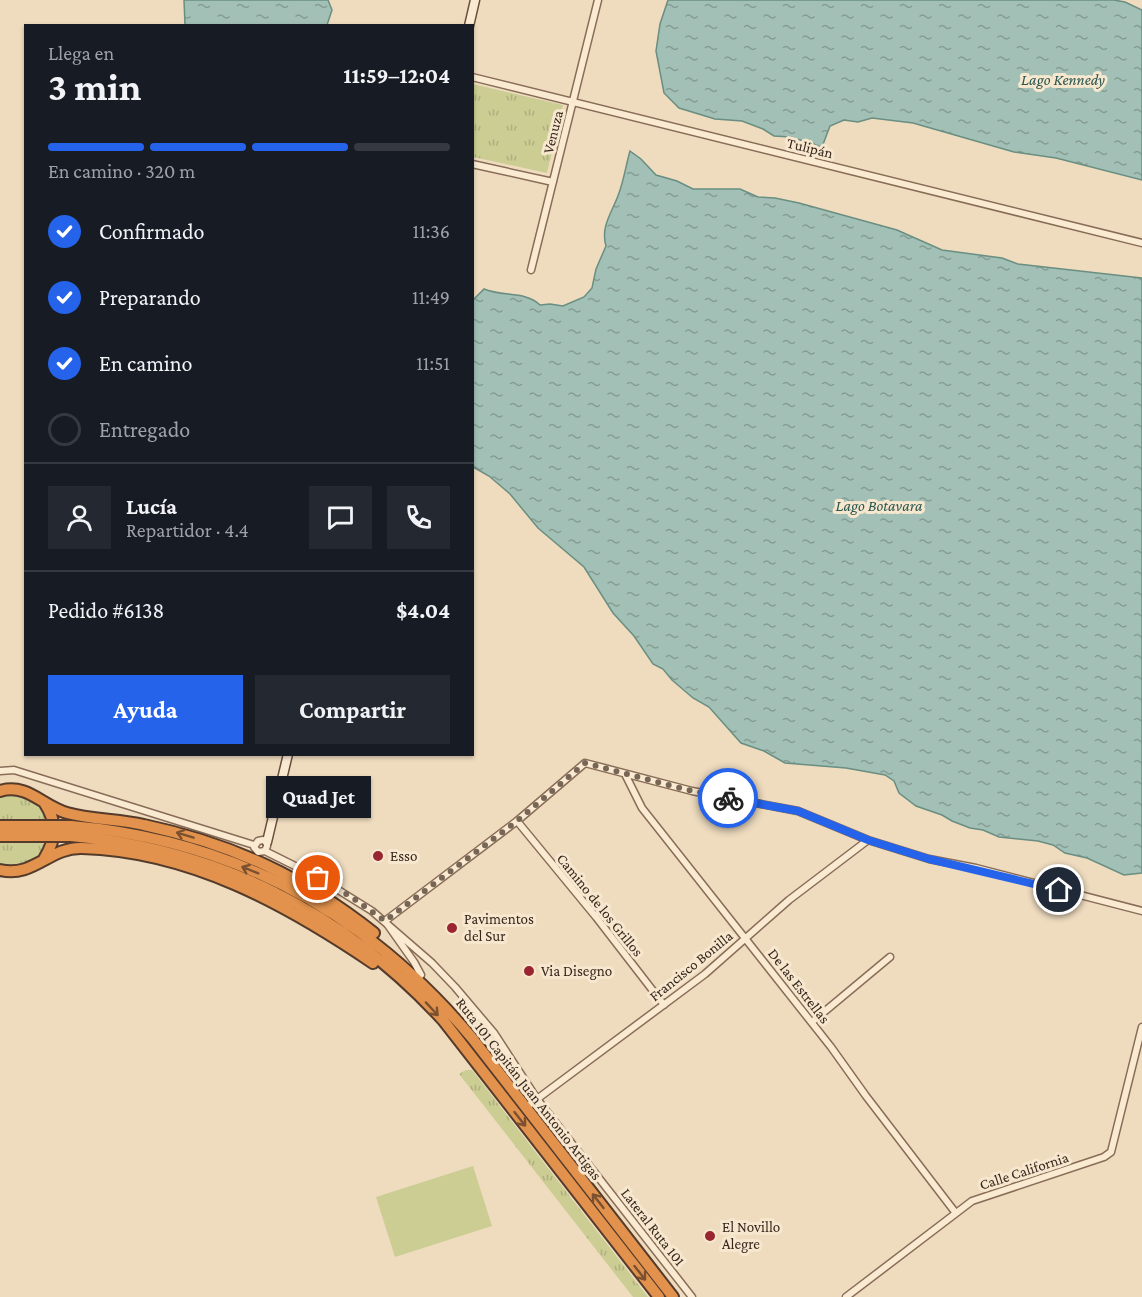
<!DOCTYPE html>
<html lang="es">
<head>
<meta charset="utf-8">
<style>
  :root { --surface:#171b24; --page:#242831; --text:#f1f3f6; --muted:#9ea1a6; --line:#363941; --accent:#2563eb }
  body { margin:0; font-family:"Crimson Pro",serif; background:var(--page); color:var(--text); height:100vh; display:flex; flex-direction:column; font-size:22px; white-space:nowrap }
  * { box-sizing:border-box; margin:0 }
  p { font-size:20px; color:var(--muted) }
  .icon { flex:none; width:33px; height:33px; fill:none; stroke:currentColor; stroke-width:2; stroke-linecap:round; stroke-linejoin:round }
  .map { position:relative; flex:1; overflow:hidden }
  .side { position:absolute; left:24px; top:24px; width:450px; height:732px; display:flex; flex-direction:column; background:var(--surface); border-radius:0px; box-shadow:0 2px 4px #0004 }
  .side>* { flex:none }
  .pin { position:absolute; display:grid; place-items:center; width:51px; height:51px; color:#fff; margin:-26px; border:3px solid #fff; border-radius:50%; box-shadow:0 2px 6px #0007 }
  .courier { position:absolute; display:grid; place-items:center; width:60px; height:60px; margin:-30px; border:4px solid #2563eb; border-radius:50%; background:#fff; color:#222; box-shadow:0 2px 8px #0007 }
  .bubble { position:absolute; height:42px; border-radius:0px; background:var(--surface); box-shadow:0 2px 4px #0004; font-size:20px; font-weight:700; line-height:42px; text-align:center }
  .head em { font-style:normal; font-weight:700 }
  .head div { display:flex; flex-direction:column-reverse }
  .head { display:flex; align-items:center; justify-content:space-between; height:102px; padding:0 24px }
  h1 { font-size:39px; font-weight:700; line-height:45px }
  .bar { display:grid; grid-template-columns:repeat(4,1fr); gap:9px 6px; align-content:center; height:72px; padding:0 24px }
  .bar i { height:8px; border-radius:4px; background:var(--line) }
  .bar .on { background:var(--accent) }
  .bar p { grid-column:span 4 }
  .line { display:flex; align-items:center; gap:15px; padding:0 24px; border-top:2px solid var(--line) }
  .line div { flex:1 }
  .round { display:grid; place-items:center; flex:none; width:63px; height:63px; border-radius:0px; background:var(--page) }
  ol { padding:0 24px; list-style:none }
  li { display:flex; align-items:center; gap:18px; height:66px }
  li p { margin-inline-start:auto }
  li .icon { padding:6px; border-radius:50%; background:var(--accent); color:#fff; stroke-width:4 }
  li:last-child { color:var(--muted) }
  li i { width:33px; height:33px; border:3px solid var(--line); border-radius:50% }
  .cta { display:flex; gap:12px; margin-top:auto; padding:12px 24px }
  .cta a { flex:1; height:69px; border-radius:0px; background:var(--accent); color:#fff; font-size:24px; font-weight:700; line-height:69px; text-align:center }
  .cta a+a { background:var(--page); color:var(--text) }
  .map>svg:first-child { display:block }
  .grass { fill:url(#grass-tufts) }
  .pitch { fill:#cbcd93 }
  .water { fill:url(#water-ripples); stroke:#698e82; stroke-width:1.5 }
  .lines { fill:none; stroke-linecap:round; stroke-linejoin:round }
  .street-casing { stroke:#886c57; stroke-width:9 }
  .secondary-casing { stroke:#694e3a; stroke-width:11 }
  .highway-casing { stroke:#553b2b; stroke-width:14 }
  .street { stroke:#faead2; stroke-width:6 }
  .secondary { stroke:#faead2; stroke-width:8 }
  .highway { stroke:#e2924c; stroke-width:10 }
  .highway-bridge-casing { stroke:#553b2b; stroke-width:14; stroke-linecap:butt }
  .highway-bridge { stroke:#e2924c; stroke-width:10 }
  .oneway { stroke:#7b512f }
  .done { stroke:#765; stroke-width:6; stroke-dasharray:0 10.8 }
  .route { stroke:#2563eb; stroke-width:8 }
  .poi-dot { fill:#982530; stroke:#f6e7ce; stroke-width:2 }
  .labels { text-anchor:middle; stroke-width:6; stroke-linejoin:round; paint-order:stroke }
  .street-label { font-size:15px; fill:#37261c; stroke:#f6e7ce }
  .poi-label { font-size:15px; fill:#37261c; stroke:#f6e7ce; text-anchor:start }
  .water-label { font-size:16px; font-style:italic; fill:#2a5750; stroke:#f6e7ce }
</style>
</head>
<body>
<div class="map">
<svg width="1142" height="1297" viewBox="0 0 1142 1297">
  <defs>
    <pattern id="grass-tufts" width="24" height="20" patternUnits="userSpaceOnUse" patternTransform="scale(1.5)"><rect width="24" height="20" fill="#cbcd93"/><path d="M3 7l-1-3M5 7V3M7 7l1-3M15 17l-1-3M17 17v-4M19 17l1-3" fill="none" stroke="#afb07e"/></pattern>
    <pattern id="water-ripples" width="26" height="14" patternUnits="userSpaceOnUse" patternTransform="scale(1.5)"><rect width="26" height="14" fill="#a2c0b5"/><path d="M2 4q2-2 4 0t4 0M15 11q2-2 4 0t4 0" fill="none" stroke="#859c92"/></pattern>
  </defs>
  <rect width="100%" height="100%" fill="#efdcbf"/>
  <path class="grass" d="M473,84L563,105L547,173L473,157Z
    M18,793C25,796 34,799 39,804C44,809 46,814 47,821C54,849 29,875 0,865V796Z
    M372,946L459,1029L668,1297H665L446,1017L371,947Z
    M466,1070H472L648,1297H633L459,1074Z"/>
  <path class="pitch" d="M473,1166L492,1226L395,1257L376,1197Z"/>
  <path class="water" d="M184,0H328L332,10L327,25H185Z
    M668,0H1114L1125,2L1142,10V180L1056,158L1014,152L913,123L872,118L858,122L844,120L830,126L822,147L791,137L774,136L763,129L742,121L715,119L679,108L664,93L656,51L660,24Z
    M630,151L641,159L656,175L677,181L693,189H740L758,197L775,198L799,203L897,230L942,250L1002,258L1018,264L1142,278V873L1124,875L1087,858L1065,853L1053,845L1038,841L999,837L983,830L970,828L952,821L942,815L916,806L899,793L894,781L885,775L846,768L785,763L764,751L741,743L709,707L693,698L672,680L663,669L653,664L634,636L613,613L584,567L538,528L510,494L489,476L473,467V300L484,289C503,297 526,291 540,305L550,304L563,306L584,297L592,288L596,269L606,246C600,226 613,211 619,193C624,179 626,165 630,151Z"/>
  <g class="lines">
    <g class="street-casing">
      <path id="street" d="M472,77L1142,243
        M472,164L553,182
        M531,270L598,0
        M0,771L14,770L254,845
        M625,774L642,808L831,1047L866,1096L955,1212
        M517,821L596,917L664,1005
        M265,851L267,846V842L263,840L258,841L254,847L258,852L265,851L319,878L372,911L432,963L455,987L494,1033L537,1099L692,1297
        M421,975L414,962L385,921L517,821L585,763L692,791L798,811L868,840L929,859L976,868L1142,911
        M812,1022L890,957
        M525,1108L705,974L789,900L868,840
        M846,1297L972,1201L1104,1157L1111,1152L1142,1027"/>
    </g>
    <g class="secondary-casing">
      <path id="secondary" d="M469,26L475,0
        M267,842L288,754"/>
    </g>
    <g class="highway-casing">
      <path id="highway" d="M0,791C28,783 42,806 67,813C92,820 119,819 144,825C233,844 303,877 374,933
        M71,826C235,840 367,913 472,1038L673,1297
        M71,836C217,849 344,912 443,1020L659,1297
        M44,859C57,837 58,824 44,802
        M0,870C34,878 49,847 82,848C190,851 286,904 373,963"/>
    </g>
    <use href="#street" class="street"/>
    <use href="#secondary" class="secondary"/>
    <use href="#highway" class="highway"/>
    <g class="highway-bridge-casing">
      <path id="highway-bridge" d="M0,826H71
        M0,836H71"/>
    </g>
    <use href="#highway-bridge" class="highway-bridge"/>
  </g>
  <defs><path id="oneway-shaft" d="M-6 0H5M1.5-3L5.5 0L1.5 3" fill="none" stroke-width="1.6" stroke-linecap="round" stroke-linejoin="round" transform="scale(1.5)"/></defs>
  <g class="oneway">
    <use href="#oneway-shaft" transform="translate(185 835) rotate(-163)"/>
    <use href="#oneway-shaft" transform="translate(250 870) rotate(-158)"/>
    <use href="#oneway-shaft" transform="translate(432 1009) rotate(47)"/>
    <use href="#oneway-shaft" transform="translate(520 1119) rotate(52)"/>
    <use href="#oneway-shaft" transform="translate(598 1201) rotate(-128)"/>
    <use href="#oneway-shaft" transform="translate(640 1273) rotate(52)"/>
  </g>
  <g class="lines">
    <path class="done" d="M318,878L350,896L385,921L517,821L585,763L692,791L728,798"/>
    <path class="route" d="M728,798L798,811L868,840L929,859L1059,890"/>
  </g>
  <g class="poi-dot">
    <circle cx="378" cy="856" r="6"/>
    <circle cx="452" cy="928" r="6"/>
    <circle cx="529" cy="971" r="6"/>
    <circle cx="710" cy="1236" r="6"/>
  </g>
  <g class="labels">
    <g class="street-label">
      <text transform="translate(553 132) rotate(-76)" y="5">Venuza</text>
      <text transform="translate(810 148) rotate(14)" y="5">Tulipán</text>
      <text transform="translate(600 905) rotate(51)" y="5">Camino de los Grillos</text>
      <text transform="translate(691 966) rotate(-39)" y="5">Francisco Bonilla</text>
      <text transform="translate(799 986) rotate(52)" y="5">De las Estrellas</text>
      <text transform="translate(529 1089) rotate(52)" y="5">Ruta 101 Capitán Juan Antonio Artigas</text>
      <text transform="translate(1024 1171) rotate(-18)" y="5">Calle California</text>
      <text transform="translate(653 1227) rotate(52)" y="5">Lateral Ruta 101</text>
    </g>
    <g class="poi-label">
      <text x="390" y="861">Esso</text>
      <text x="464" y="924">Pavimentos<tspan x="464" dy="17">del Sur</tspan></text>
      <text x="541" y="976">Via Disegno</text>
      <text x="722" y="1232">El Novillo<tspan x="722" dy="17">Alegre</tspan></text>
    </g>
    <g class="water-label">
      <text x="1063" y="85">Lago Kennedy</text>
      <text x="879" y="511">Lago Botavara</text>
    </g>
  </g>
</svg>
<div class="pin" style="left:318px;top:878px;background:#ea580c"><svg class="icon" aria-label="bag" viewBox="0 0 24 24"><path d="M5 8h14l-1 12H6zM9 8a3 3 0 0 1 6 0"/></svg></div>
<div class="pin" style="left:1059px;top:890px;background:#1f2937"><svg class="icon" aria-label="home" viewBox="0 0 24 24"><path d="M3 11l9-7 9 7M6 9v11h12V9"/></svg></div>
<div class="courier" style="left:728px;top:798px"><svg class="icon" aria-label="bike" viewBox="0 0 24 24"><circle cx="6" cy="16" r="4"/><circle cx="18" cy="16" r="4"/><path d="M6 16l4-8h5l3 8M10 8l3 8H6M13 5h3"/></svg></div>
<div class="bubble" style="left:266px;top:776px;width:105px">Quad Jet</div>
<section class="side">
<div class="head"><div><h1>3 min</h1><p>Llega en</p></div><em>11:59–12:04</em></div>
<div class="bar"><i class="on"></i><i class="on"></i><i class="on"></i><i></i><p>En camino · 320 m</p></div>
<ol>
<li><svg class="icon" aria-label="check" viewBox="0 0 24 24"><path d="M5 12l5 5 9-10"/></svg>Confirmado<p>11:36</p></li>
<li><svg class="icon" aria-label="check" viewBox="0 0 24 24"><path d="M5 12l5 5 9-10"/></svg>Preparando<p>11:49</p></li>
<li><svg class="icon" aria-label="check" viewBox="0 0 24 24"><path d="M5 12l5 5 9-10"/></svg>En camino<p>11:51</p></li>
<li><i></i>Entregado</li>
</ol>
<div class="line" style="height:108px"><a class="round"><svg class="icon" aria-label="person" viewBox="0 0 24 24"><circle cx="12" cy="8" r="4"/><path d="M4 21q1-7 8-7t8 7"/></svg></a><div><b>Lucía</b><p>Repartidor · 4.4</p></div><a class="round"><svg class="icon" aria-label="chat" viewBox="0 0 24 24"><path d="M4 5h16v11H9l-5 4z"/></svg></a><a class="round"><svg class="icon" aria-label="phone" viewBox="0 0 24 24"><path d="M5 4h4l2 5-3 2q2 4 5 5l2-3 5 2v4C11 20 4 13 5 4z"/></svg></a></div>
<div class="line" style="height:78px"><div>Pedido #6138</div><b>$4.04</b></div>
<div class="cta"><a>Ayuda</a><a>Compartir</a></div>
</section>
</div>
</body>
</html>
